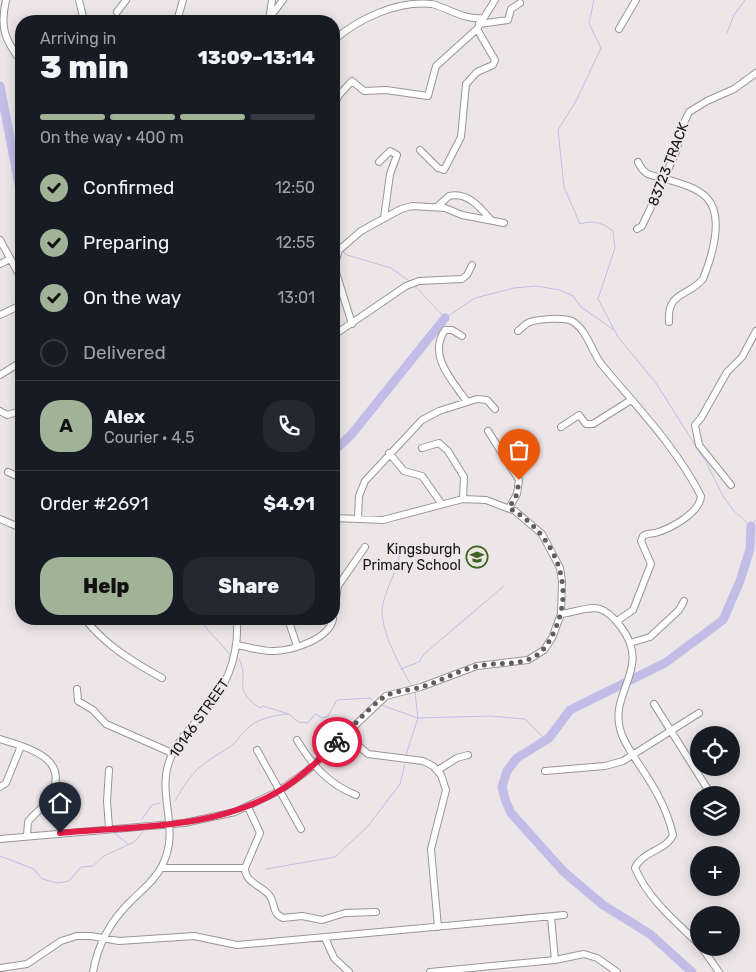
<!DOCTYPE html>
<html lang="en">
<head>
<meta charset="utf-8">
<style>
  :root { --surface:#171b24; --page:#242831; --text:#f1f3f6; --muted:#9ea1a6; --line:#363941; --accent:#a0b396 }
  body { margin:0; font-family:Rubik,sans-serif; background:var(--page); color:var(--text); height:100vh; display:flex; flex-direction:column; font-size:19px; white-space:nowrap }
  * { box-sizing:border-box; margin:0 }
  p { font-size:16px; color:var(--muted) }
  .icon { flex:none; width:28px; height:28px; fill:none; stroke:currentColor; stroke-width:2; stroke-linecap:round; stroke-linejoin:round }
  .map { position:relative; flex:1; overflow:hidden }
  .drawer { position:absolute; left:15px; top:15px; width:325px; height:610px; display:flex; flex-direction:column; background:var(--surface); border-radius:20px; box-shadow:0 2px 12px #0003 }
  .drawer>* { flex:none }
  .controls { position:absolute; left:690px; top:726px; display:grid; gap:10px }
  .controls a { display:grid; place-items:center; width:50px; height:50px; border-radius:50%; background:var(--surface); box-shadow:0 2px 12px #0003; font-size:25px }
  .pin { position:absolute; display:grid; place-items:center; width:42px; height:42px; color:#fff; margin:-51px -21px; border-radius:50% 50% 50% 0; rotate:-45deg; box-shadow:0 0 5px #0007 }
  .pin .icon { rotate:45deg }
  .courier { position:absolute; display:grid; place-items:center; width:50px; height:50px; margin:-25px; border:4px solid #e11d48; border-radius:50%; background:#fff; color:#222; box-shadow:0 1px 6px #0007 }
  .summary em { font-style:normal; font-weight:800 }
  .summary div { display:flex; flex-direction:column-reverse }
  .summary { display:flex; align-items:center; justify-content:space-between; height:85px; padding:0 25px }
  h1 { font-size:32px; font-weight:800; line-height:38px }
  .bar { display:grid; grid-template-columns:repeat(4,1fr); gap:8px 5px; align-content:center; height:60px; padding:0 25px }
  .bar i { height:6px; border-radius:4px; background:var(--line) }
  .bar .selected { background:var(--accent) }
  .bar p { grid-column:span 4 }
  .line { display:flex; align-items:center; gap:12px; padding:0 25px; border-top:1px solid var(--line) }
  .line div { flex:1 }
  .round { display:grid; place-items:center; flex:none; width:52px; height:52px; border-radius:20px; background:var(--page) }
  ol { padding:0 25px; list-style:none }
  li { display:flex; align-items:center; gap:15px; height:55px }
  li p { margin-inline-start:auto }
  li .icon { padding:5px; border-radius:50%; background:var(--accent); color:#111; stroke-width:4 }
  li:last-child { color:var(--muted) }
  li i { width:28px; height:28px; border:2px solid var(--line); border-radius:50% }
  .action { display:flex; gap:10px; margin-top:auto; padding:10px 25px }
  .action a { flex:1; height:58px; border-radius:20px; background:var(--accent); color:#111; font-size:20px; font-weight:800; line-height:58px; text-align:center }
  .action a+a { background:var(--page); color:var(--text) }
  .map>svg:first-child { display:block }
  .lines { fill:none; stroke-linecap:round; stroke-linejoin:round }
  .stream { stroke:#c3bce7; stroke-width:1 }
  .river { stroke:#c3bce7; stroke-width:9 }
  .minor-casing { stroke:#9b9497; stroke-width:8 }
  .minor { stroke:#fff; stroke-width:6 }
  .done { stroke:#615d5f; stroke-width:5; stroke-dasharray:0 9 }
  .route { stroke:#e11d48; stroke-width:6 }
  .labels { text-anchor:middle; stroke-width:4; stroke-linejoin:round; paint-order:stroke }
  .street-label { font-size:14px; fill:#151314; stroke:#ede6e9 }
  .poi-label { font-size:14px; fill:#151314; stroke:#ede6e9; text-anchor:end }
</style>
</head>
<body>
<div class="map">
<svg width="756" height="972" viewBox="0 0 756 972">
  <rect width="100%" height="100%" fill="#ede6e9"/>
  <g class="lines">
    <path class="stream" d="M594,0L589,23L601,48L576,101L558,130L564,187L580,224C594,220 601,222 613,231L615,248L598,299L618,337L656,383L707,464L723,496L733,510L751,526L756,520
      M727,33L734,15L745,0
      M343,252L347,255L391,268L409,281
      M414,285L445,318L475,298L514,288L536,286L560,290L573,296L581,307L614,330
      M401,547C398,569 389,582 383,603C377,625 400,667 412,686
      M200,619C208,633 220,641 230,655
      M239,659C251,682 230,688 260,708L263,706L289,714L298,722L308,723L315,714L323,718L328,716L337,700L370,698L373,701
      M401,669L419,662L424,654L504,586
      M381,705L418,718L490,716L525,719L545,739
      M406,755L418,718L415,692
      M175,801C194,768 199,766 230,747C236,743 240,735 246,730C255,719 275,715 288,714
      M142,819L152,805L160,803
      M113,832L128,844
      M0,856L34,869L42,879L58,883L69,881L81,867L93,866L104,856L134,842L143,832
      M266,869L335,857L368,826L400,784L405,764"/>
    <path class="river" d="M0,86L21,195
      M334,447L337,448L351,435L445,318
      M692,972L650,934L603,905L564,872L511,813L506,802L502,787L507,771L517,758L549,738L570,710L665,663L723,620L740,581L750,549L751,526"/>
    <g class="minor-casing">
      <path id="minor" d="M6,0C0,27 4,39 21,61
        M79,0L84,21
        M117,12L126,0
        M270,14L272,0
        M177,21L183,0
        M267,21L283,0
        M479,24L508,20L511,9L520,3
        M619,29L636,0
        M334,40C358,19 398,0 432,4C450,9 464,20 483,18
        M334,105L339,95L352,81L364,91L386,90L428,96L436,66L477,29L495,0
        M420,150L438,168L444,170L461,137L466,84L477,72L493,65L495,60L477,29
        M379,162L390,151L397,155L390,174L384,218
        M638,162C644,175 650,175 662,178C676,182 697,187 707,198C725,217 711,259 703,279C688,297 667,291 669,322
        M437,207L449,196C468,192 480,207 491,220
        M637,229L642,226L651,207L676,152L682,127L689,112L707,101L734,89L756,73
        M0,240L21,278
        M0,264L10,259
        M0,315L21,305
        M352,324L334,266L339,250L361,231L401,209L412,206L445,208L462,215L504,223
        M518,331C522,328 526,323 530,322C539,319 563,317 572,321C588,331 591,351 602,365C637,407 676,447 701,496C700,513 670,529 655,533C650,534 647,533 643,536L641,541L651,564L633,610L617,621
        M334,335L406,286L419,281L462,279L467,275L472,265
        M462,336L452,330H445C427,356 453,381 467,402
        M0,375L21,362
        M0,411L7,415L21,411
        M561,427L579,415L586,424H593L631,400
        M488,431L519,480L517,494L509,508
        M422,448L439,443L448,451L464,477L463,499
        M389,453L404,471L422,476L441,503
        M8,472L21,478
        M731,485L699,445L695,425L701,418L727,372L742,357L756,331
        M0,519L21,528
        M358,519L359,496L365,481L422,420L439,411L477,399L487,400L495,409
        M334,612L338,586L365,547
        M561,614C592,609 600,599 621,627C652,668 610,691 620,729C623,742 633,755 640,766C655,788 667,809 673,835C667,850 641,852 635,868C648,899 676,922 699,944
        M85,619C105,645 133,662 162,678
        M288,619L297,646
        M630,643L650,637L679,610L684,601
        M237,645C249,647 263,652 275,651C294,650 329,639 333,619
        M77,689L78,701L93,710L106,724L172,753
        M654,704L707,788
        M345,734L368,754L423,761L433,766L441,775L446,790L431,849L438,927
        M0,739C28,748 73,758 49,799C44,808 34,813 28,822L27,836
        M297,740C312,765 328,784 356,795
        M257,750L301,829
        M109,770L107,801L109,828
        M438,770L457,758L468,755
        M545,771L605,766L623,761L699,713
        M0,787L6,783L21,746
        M0,839L184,823L235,812L279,791L307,771L386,696L421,687L477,666L528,660L544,650L552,638L561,614L562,581L560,568L542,534L515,511L486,500L463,499L383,520L334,518
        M162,868H245L260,833L248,807
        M245,868C245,883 261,885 269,895C276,903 271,913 283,918L302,916L322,920L345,913L376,912
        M551,917L555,960
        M325,938L334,958L349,972
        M702,948L719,972
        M0,968L27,964L61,941L77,936H91L119,941L194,936L237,945L564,915
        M93,972C98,943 111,920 132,900C143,889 155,880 162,866C181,829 157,797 169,762C175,744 187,732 199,718C226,689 239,659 237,619
        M430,972L555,960L584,954L597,958L617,972"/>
    </g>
    <use href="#minor" class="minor"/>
  </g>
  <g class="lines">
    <path class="done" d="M337,742C353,727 367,709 384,697C395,690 409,691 421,687C440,682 458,670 478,666C495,662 518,666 534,657C546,650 551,639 556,627C576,581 551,531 509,508L517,494L519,480"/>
    <path class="route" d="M60,833C134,826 213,830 279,791C301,778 319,760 337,742"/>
  </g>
  <defs>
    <g id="school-ring" transform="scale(1.125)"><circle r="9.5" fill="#ede6e9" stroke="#3e6520" stroke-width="1.5"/><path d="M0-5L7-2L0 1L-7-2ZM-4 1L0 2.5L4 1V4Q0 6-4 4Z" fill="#3e6520"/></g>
  </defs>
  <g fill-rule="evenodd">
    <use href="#school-ring" x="477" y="557"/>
  </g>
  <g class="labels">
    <g class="street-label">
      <text transform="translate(668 164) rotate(-69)" y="5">83723 TRACK</text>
      <text transform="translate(199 718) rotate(-55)" y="5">10146 STREET</text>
    </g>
    <g class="poi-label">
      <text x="461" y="554">Kingsburgh<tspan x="461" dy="16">Primary School</tspan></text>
    </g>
  </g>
</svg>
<div class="controls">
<a><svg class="icon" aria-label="locate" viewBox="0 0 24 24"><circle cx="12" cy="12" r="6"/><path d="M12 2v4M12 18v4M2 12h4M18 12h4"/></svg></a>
<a><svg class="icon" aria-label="layers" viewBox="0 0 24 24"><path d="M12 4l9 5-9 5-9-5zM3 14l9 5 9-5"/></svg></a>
<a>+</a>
<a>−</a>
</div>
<div class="pin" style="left:519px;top:480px;background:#ea580c"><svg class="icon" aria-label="bag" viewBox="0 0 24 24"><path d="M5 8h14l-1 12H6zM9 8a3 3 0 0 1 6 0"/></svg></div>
<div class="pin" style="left:60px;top:833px;background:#1f2937"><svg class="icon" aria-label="home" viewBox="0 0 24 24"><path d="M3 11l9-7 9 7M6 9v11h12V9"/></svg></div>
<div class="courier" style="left:337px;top:742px"><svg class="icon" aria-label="bike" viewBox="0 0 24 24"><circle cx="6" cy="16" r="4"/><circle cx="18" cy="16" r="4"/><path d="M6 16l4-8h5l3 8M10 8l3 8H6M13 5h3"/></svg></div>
<section class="drawer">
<div class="summary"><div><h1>3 min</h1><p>Arriving in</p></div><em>13:09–13:14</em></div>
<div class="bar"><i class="selected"></i><i class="selected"></i><i class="selected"></i><i></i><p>On the way · 400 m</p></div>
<ol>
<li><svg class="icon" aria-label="check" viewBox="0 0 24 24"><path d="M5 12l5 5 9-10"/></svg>Confirmed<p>12:50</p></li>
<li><svg class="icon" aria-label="check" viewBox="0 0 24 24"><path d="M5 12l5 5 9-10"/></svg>Preparing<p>12:55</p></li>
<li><svg class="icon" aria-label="check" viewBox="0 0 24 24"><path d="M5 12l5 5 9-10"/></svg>On the way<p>13:01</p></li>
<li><i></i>Delivered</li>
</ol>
<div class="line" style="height:90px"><b class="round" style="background:var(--accent);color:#111">A</b><div><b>Alex</b><p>Courier · 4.5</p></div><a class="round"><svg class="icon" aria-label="phone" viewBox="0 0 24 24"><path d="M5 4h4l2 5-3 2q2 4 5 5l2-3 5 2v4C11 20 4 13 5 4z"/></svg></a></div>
<div class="line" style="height:65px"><div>Order #2691</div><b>$4.91</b></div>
<div class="action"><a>Help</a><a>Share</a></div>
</section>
</div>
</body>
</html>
